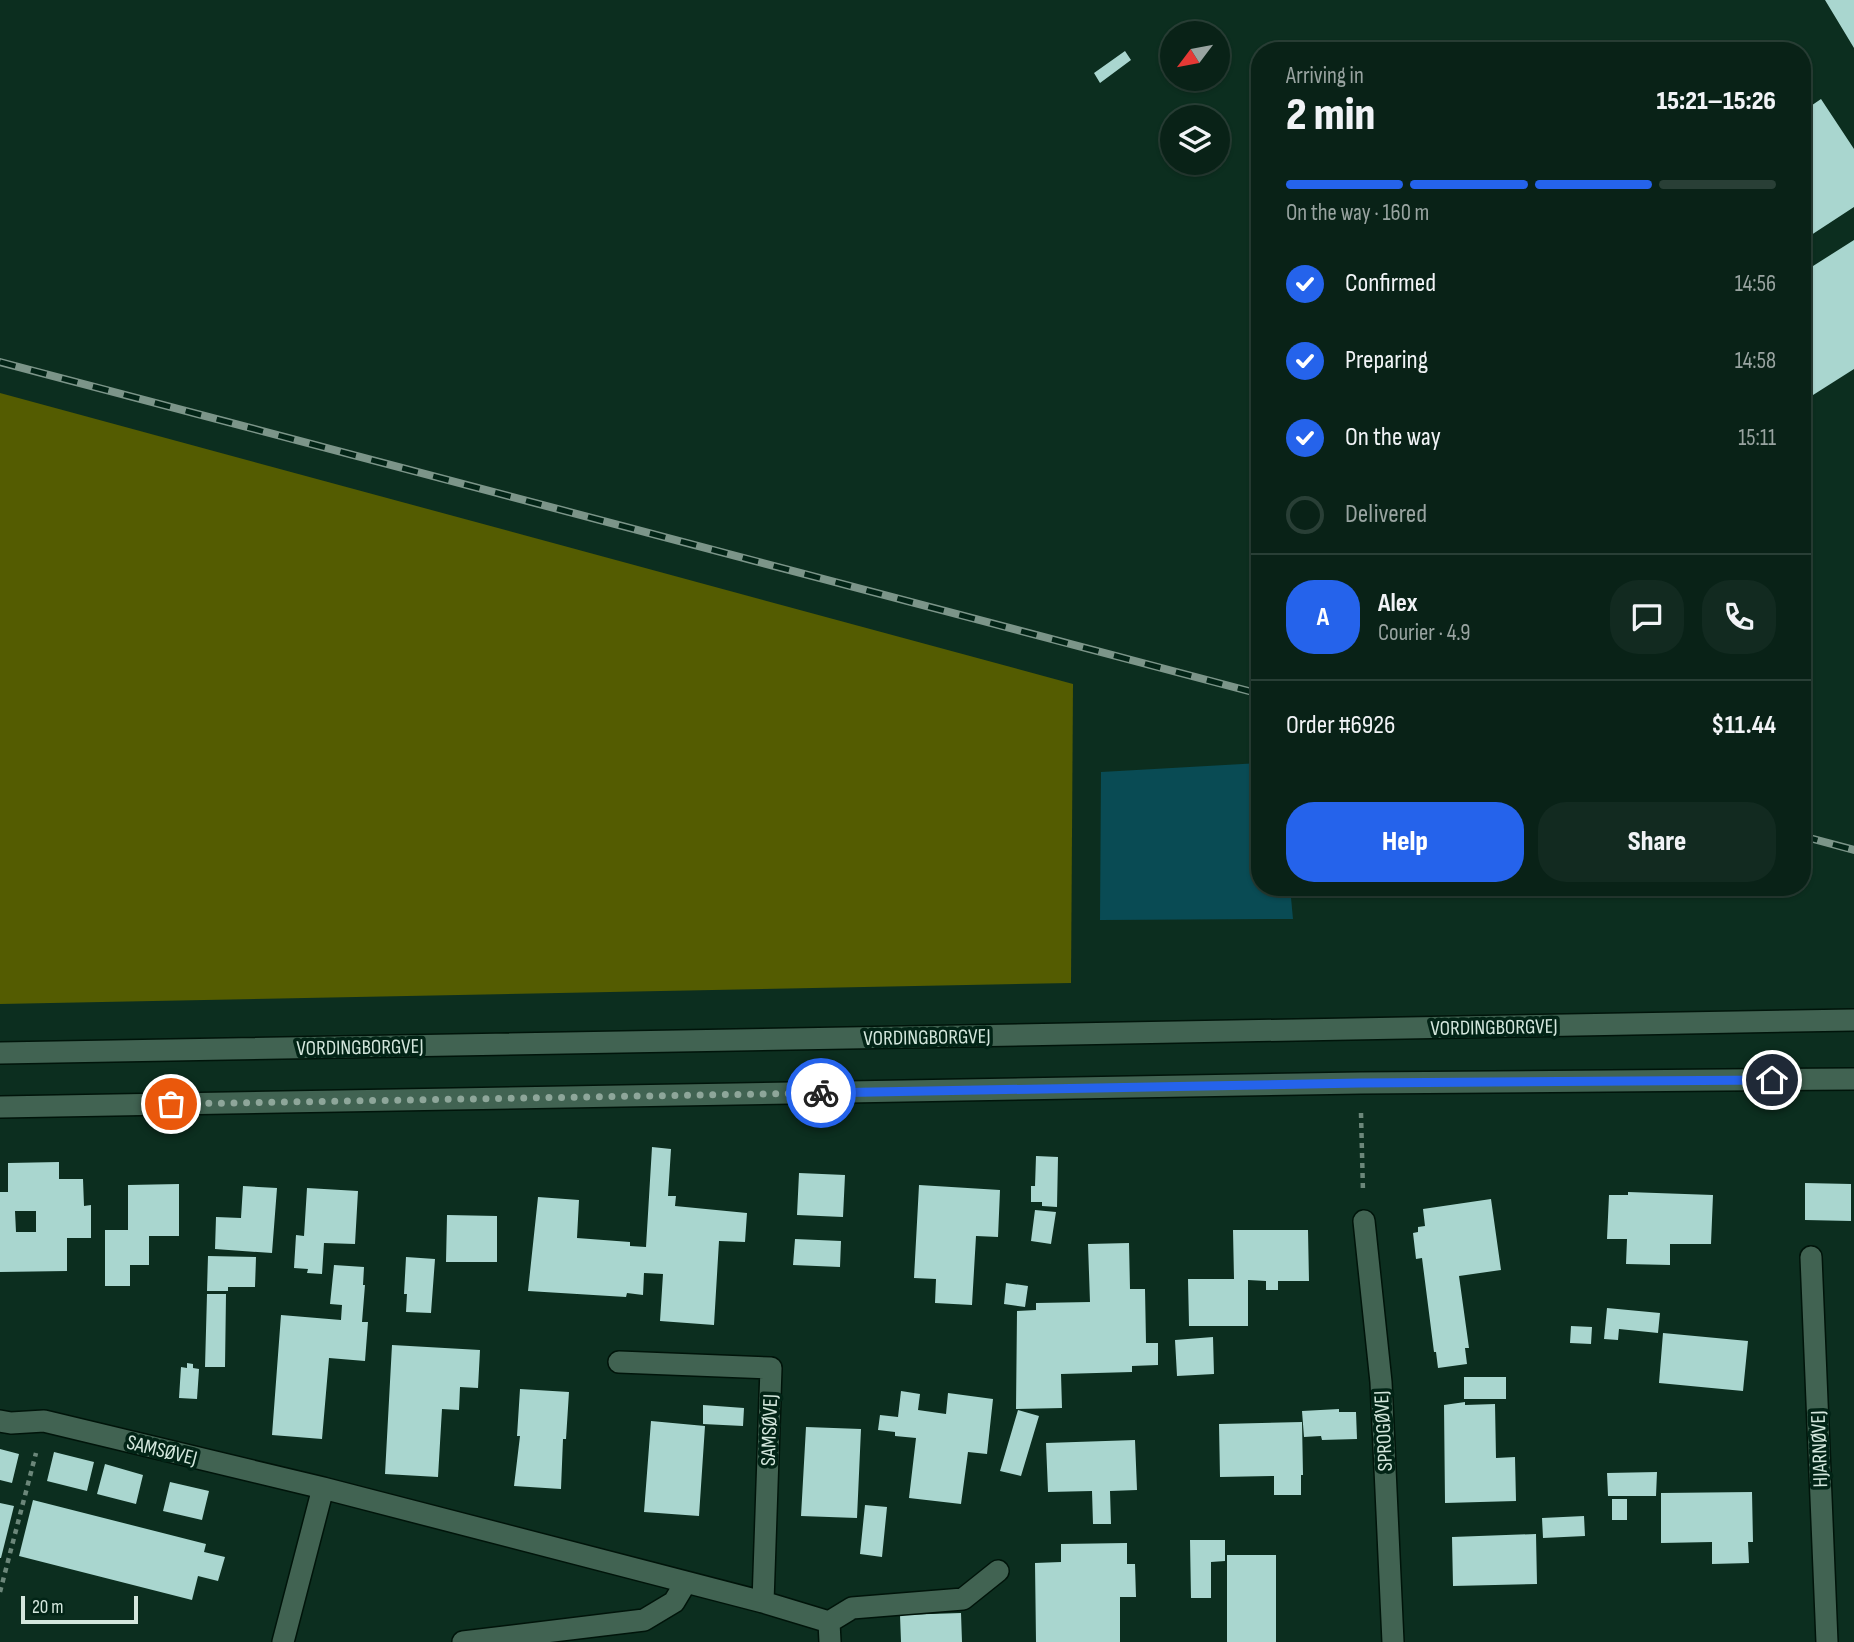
<!DOCTYPE html>
<html lang="en">
<head>
<meta charset="utf-8">
<style>
  :root { --surface:#092217; --page:#122a20; --text:#f1f3f6; --muted:#99a4a1; --line:#293f36; --accent:#2563eb }
  body { margin:0; font-family:"Sofia Sans Condensed",sans-serif; background:var(--page); color:var(--text); height:100vh; display:flex; flex-direction:column; font-size:26px; white-space:nowrap }
  * { box-sizing:border-box; margin:0 }
  p { font-size:23px; color:var(--muted) }
  .icon { flex:none; width:38px; height:38px; fill:none; stroke:currentColor; stroke-width:2; stroke-linecap:round; stroke-linejoin:round }
  .map { position:relative; flex:1; overflow:hidden }
  .sheet { position:absolute; left:1251px; top:42px; width:560px; height:854px; display:flex; flex-direction:column; background:var(--surface); border-radius:28px; box-shadow:0 2px 5px #0004,0 0 0 2px var(--line) }
  .sheet>* { flex:none }
  .needle { width:46px; rotate:238deg }
  .buttons { position:absolute; left:1160px; top:21px; display:grid; gap:14px }
  .buttons a { display:grid; place-items:center; width:70px; height:70px; border-radius:50%; background:var(--surface); box-shadow:0 2px 5px #0004,0 0 0 2px var(--line); font-size:35px }
  .scale { position:absolute; left:21px; bottom:18px; width:117px; box-sizing:border-box; padding-left:7px; border:4px solid #d4e7dd; border-top:0; font-size:19px; line-height:24px; white-space:nowrap; color:#d4e7dd; -webkit-text-stroke:5px #022416; paint-order:stroke }
  .pin { position:absolute; display:grid; place-items:center; width:60px; height:60px; color:#fff; margin:-30px; border:4px solid #fff; border-radius:50%; box-shadow:0 2px 7px #0007 }
  .courier { position:absolute; display:grid; place-items:center; width:70px; height:70px; margin:-35px; border:5px solid #2563eb; border-radius:50%; background:#fff; color:#222; box-shadow:0 2px 9px #0007 }
  .head em { font-style:normal; font-weight:800 }
  .head div { display:flex; flex-direction:column-reverse }
  .head { display:flex; align-items:center; justify-content:space-between; height:119px; padding:0 35px }
  h1 { font-size:46px; font-weight:800; line-height:52px }
  .bar { display:grid; grid-template-columns:repeat(4,1fr); gap:10px 7px; align-content:center; height:84px; padding:0 35px }
  .bar i { height:9px; border-radius:5px; background:var(--line) }
  .bar .on { background:var(--accent) }
  .bar p { grid-column:span 4 }
  .line { display:flex; align-items:center; gap:18px; padding:0 35px; border-top:2px solid var(--line) }
  .line div { flex:1 }
  .round { display:grid; place-items:center; flex:none; width:74px; height:74px; border-radius:28px; background:var(--page) }
  ol { padding:0 35px; list-style:none }
  li { display:flex; align-items:center; gap:21px; height:77px }
  li p { margin-inline-start:auto }
  li .icon { padding:7px; border-radius:50%; background:var(--accent); color:#fff; stroke-width:4 }
  li:last-child { color:var(--muted) }
  li i { width:38px; height:38px; border:4px solid var(--line); border-radius:50% }
  .button { display:flex; gap:14px; margin-top:auto; padding:14px 35px }
  .button a { flex:1; height:80px; border-radius:28px; background:var(--accent); color:#fff; font-size:28px; font-weight:800; line-height:80px; text-align:center }
  .button a+a { background:var(--page); color:var(--text) }
  .map>svg:first-child { display:block }
  .forest { fill:#545c01 }
  .water { fill:#094b54 }
  .building { fill:#a9d6cf; fill-rule:evenodd }
  .lines { fill:none; stroke-linecap:round; stroke-linejoin:round }
  .minor-casing { stroke:#00140a; stroke-width:24 }
  .secondary-casing { stroke:#00140a; stroke-width:24 }
  .path { stroke:#6c877a; stroke-width:4.5; stroke-dasharray:5 5; stroke-linecap:butt }
  .minor { stroke:#416352; stroke-width:21 }
  .secondary { stroke:#416352; stroke-width:21 }
  .rail-casing { stroke:#7c9589; stroke-width:8 }
  .rail { stroke:#022416; stroke-width:5; stroke-dasharray:16; stroke-linecap:butt }
  .done { stroke:#8ea69a; stroke-width:7; stroke-dasharray:0 12.6 }
  .route { stroke:#2563eb; stroke-width:9 }
  .labels { text-anchor:middle; stroke-width:7; stroke-linejoin:round; paint-order:stroke }
  .street-label { font-size:21px; fill:#d4e7dd; stroke:#022416 }
</style>
</head>
<body>
<div class="map">
<svg width="1854" height="1642" viewBox="0 0 1854 1642">
  <rect width="100%" height="100%" fill="#0c2e1f"/>
  <path class="forest" d="M0,393L1073,684L1071,983L0,1004Z"/>
  <path class="water" d="M1260,763V887H1290L1293,919L1100,920L1101,772Z"/>
  <path class="building" d="M1825,0H1854V48Z
    M1125,51L1131,60L1100,83L1094,73Z
    M1821,99L1854,149V207L1802,241V112Z
    M1854,240V369L1802,402V273Z
    M652,1147L671,1149L668,1196H676L675,1206L747,1213L745,1242L719,1241L714,1325L660,1321L663,1274L644,1273L643,1295L627,1293L626,1297L528,1291L538,1197L579,1200L577,1238L630,1242V1246L646,1247Z
    M1036,1156L1058,1157L1057,1207L1042,1206V1202H1031V1186H1035Z
    M59,1162V1179H83L84,1206L91,1205V1238H67V1271L0,1272V1192H8V1163ZM15,1211H36V1232H16Z
    M799,1173L845,1175L843,1217L797,1215Z
    M1805,1183L1851,1184V1221L1805,1220Z
    M179,1184V1236H149V1265H130V1286H105V1230H128V1185Z
    M919,1185L1000,1190L998,1237L976,1236L972,1305L935,1303L936,1279L914,1278Z
    M243,1186L277,1188L272,1253L215,1249L216,1217L241,1218Z
    M307,1188L358,1191L355,1244L324,1243L322,1274L307,1273L308,1269L294,1268L296,1235L304,1236Z
    M1628,1192L1713,1195L1711,1244H1670V1265L1626,1264L1627,1239H1607L1609,1195H1628Z
    M1491,1199L1501,1270L1459,1276L1469,1348H1465L1467,1364L1438,1368L1436,1352H1434L1422,1258L1416,1259L1413,1233L1418,1232V1227L1425,1226L1423,1209Z
    M1035,1210L1056,1212L1051,1244L1031,1241Z
    M447,1215L497,1216V1262H446Z
    M1233,1230H1308L1309,1281H1278V1290H1266V1281L1248,1280V1326H1189L1188,1279H1234Z
    M795,1239L841,1241L840,1267L793,1265Z
    M1129,1243L1130,1289H1145L1146,1343H1158V1365L1132,1366V1372L1061,1374L1062,1408L1016,1409L1017,1311L1036,1310V1303L1090,1302L1088,1244Z
    M208,1256L256,1257L255,1287H228V1291H207Z
    M406,1257L435,1259L431,1313L406,1312L407,1294H404Z
    M334,1265L364,1267L363,1285H365L362,1322H368L365,1361L329,1358L322,1439L272,1435L281,1315L341,1320L342,1305L330,1304Z
    M1006,1283L1028,1286L1025,1307L1004,1304Z
    M207,1294H226L225,1367H205Z
    M1607,1308L1660,1313L1658,1333L1619,1329L1618,1340L1604,1339Z
    M1571,1326L1592,1327L1591,1344L1570,1343Z
    M1663,1333L1748,1341L1743,1391L1659,1383Z
    M1213,1337L1214,1374L1177,1376L1175,1340Z
    M392,1345L480,1350L478,1388L460,1387L459,1410L442,1409L438,1477L385,1474Z
    M187,1363L193,1364V1368L199,1369L197,1399L179,1398L181,1367L187,1368Z
    M1464,1377H1506V1399H1464Z
    M520,1389L569,1392L566,1439H563L561,1489L514,1486L520,1436H517Z
    M901,1391L920,1394L918,1410L946,1414L948,1393L993,1399L987,1454L968,1452L961,1504L909,1498L916,1438L895,1436V1432L878,1430L880,1415L898,1417Z
    M1465,1402V1405L1495,1404L1496,1458L1515,1457L1516,1501L1445,1503L1444,1405Z
    M703,1405L744,1408L743,1426L703,1424Z
    M1339,1409V1412H1356L1357,1439L1322,1440L1321,1436L1304,1437L1302,1411Z
    M1018,1410L1039,1416L1021,1476L1000,1471Z
    M651,1421L705,1426L699,1516L644,1512Z
    M1302,1422L1303,1475H1301V1495H1274V1476L1220,1477L1219,1424Z
    M806,1427L861,1429L857,1518L801,1516Z
    M1135,1440L1137,1490L1110,1491L1111,1524H1093L1092,1491L1048,1492L1046,1443Z
    M0,1449L19,1454L12,1483L0,1480Z
    M54,1452L94,1462L87,1491L47,1481Z
    M105,1464L143,1475L136,1504L97,1494Z
    M1657,1472L1656,1496H1608L1607,1473Z
    M170,1482L209,1491L202,1520L163,1511Z
    M1752,1492L1753,1542H1748L1749,1563L1712,1564V1542L1661,1543V1493Z
    M1612,1499H1627V1520H1612Z
    M33,1500L206,1544L204,1552L225,1557L218,1581L198,1576L192,1600L19,1556Z
    M0,1503L14,1506L1,1558H0Z
    M865,1505L887,1507L882,1557L860,1554Z
    M1584,1516L1585,1536L1543,1538L1542,1518Z
    M1536,1534L1537,1584L1453,1586L1452,1537Z
    M1190,1540H1225V1561L1211,1562V1598H1191Z
    M1127,1543V1564H1135L1136,1597H1120V1642H1036L1035,1563L1061,1562V1544Z
    M1227,1555H1276V1642H1227Z
    M961,1613L962,1642H901L900,1615Z"/>
  <g class="lines">
    <g class="minor-casing">
      <path id="minor" d="M1364,1221L1381,1382L1393,1642
        M1811,1257L1827,1642
        M619,1362L771,1368L763,1602
        M0,1421L11,1423L44,1421L323,1488
        M829,1622L852,1608L963,1599L998,1571
        M283,1642L323,1488L763,1602L829,1622L830,1642
        M463,1642L644,1620L674,1602L686,1582"/>
    </g>
    <g class="secondary-casing">
      <path id="secondary" d="M0,1053L1854,1020
        M0,1107L1360,1083L1854,1079"/>
    </g>
    <path class="path" d="M1361,1113L1363,1192
      M0,1592L36,1453"/>
    <use href="#minor" class="minor"/>
    <use href="#secondary" class="secondary"/>
    <g class="rail-casing">
      <path id="rail" d="M0,362L1260,694
        M1802,836L1854,850"/>
    </g>
    <use href="#rail" class="rail"/>
  </g>
  <g class="lines">
    <path class="done" d="M171,1104L821,1093"/>
    <path class="route" d="M821,1093L1360,1083L1772,1080"/>
  </g>
  <g class="labels">
    <g class="street-label">
      <text transform="translate(1494 1027) rotate(-1)" y="7">VORDINGBORGVEJ</text>
      <text transform="translate(927 1037) rotate(-1)" y="7">VORDINGBORGVEJ</text>
      <text transform="translate(360 1047) rotate(-1)" y="7">VORDINGBORGVEJ</text>
      <text transform="translate(769 1430) rotate(-88)" y="7">SAMSØVEJ</text>
      <text transform="translate(1383 1431) rotate(-93)" y="7">SPROGØVEJ</text>
      <text transform="translate(1819 1449) rotate(-92)" y="7">HJARNØVEJ</text>
      <text transform="translate(162 1450) rotate(14)" y="7">SAMSØVEJ</text>
    </g>
  </g>
</svg>
<div class="buttons">
<a><svg class="needle" viewBox="-14 -14 28 28"><path d="M0-13l5 13h-10z" fill="#e53935"/><path d="M0 13l5-13h-10z" fill="#99a4a1"/></svg></a>
<a><svg class="icon" aria-label="layers" viewBox="0 0 24 24"><path d="M12 4l9 5-9 5-9-5zM3 14l9 5 9-5"/></svg></a>
</div>
<div class="scale">20 m</div>
<div class="pin" style="left:171px;top:1104px;background:#ea580c"><svg class="icon" aria-label="bag" viewBox="0 0 24 24"><path d="M5 8h14l-1 12H6zM9 8a3 3 0 0 1 6 0"/></svg></div>
<div class="pin" style="left:1772px;top:1080px;background:#1f2937"><svg class="icon" aria-label="home" viewBox="0 0 24 24"><path d="M3 11l9-7 9 7M6 9v11h12V9"/></svg></div>
<div class="courier" style="left:821px;top:1093px"><svg class="icon" aria-label="bike" viewBox="0 0 24 24"><circle cx="6" cy="16" r="4"/><circle cx="18" cy="16" r="4"/><path d="M6 16l4-8h5l3 8M10 8l3 8H6M13 5h3"/></svg></div>
<section class="sheet">
<div class="head"><div><h1>2 min</h1><p>Arriving in</p></div><em>15:21–15:26</em></div>
<div class="bar"><i class="on"></i><i class="on"></i><i class="on"></i><i></i><p>On the way · 160 m</p></div>
<ol>
<li><svg class="icon" aria-label="check" viewBox="0 0 24 24"><path d="M5 12l5 5 9-10"/></svg>Confirmed<p>14:56</p></li>
<li><svg class="icon" aria-label="check" viewBox="0 0 24 24"><path d="M5 12l5 5 9-10"/></svg>Preparing<p>14:58</p></li>
<li><svg class="icon" aria-label="check" viewBox="0 0 24 24"><path d="M5 12l5 5 9-10"/></svg>On the way<p>15:11</p></li>
<li><i></i>Delivered</li>
</ol>
<div class="line" style="height:126px"><b class="round" style="background:var(--accent);color:#fff">A</b><div><b>Alex</b><p>Courier · 4.9</p></div><a class="round"><svg class="icon" aria-label="chat" viewBox="0 0 24 24"><path d="M4 5h16v11H9l-5 4z"/></svg></a><a class="round"><svg class="icon" aria-label="phone" viewBox="0 0 24 24"><path d="M5 4h4l2 5-3 2q2 4 5 5l2-3 5 2v4C11 20 4 13 5 4z"/></svg></a></div>
<div class="line" style="height:91px"><div>Order #6926</div><b>$11.44</b></div>
<div class="button"><a>Help</a><a>Share</a></div>
</section>
</div>
</body>
</html>
